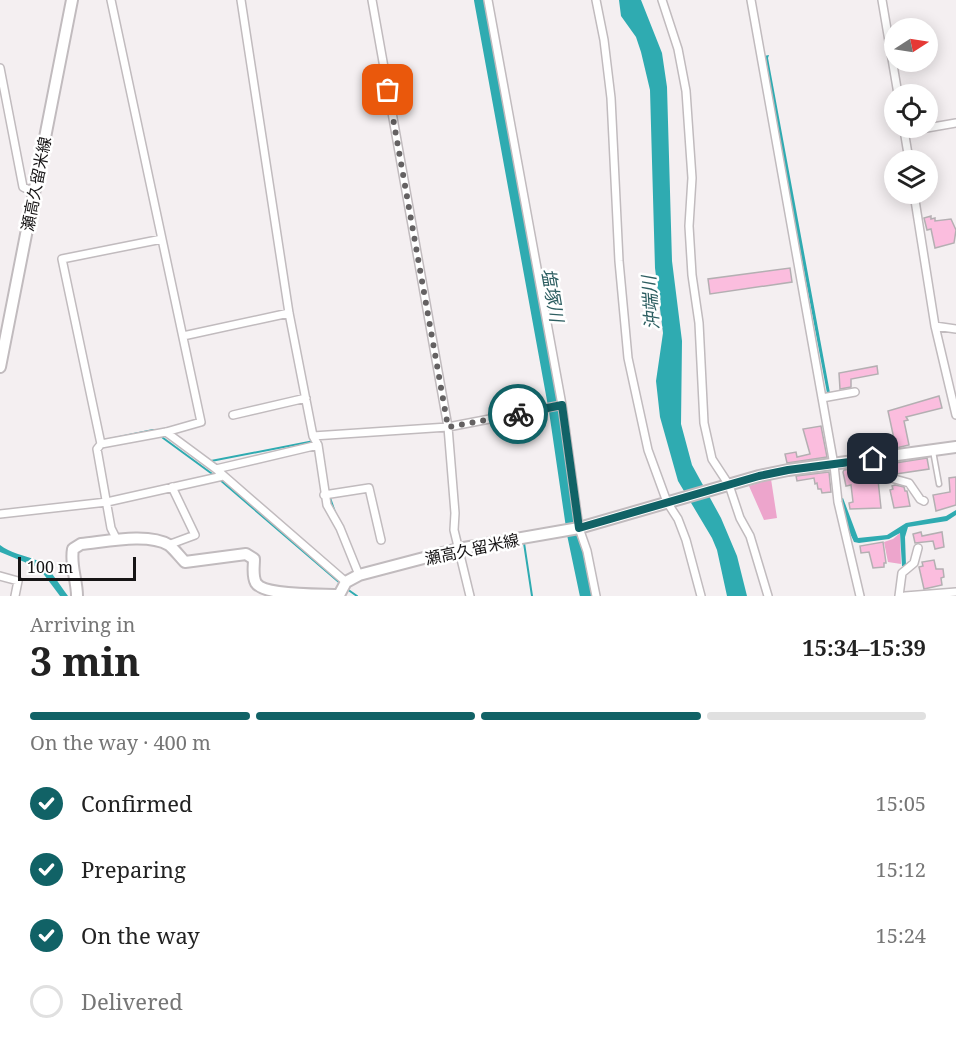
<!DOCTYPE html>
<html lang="en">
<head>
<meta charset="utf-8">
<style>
  :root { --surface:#fff; --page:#f6f6f6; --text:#222; --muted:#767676; --line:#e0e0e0; --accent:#116266 }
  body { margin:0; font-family:"Noto Serif","Noto Sans JP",serif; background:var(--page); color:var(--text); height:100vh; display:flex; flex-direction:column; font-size:22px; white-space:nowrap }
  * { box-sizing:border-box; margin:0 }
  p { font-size:20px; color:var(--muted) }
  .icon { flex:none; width:33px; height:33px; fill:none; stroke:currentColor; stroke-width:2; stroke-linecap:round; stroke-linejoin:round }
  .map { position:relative; height:596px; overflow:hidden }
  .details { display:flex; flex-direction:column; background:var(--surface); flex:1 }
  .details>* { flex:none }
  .needle { width:39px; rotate:78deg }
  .buttons { position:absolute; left:884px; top:18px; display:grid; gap:12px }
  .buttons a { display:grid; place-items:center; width:54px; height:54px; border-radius:50%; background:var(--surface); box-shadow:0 3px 15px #0003; font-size:30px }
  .scale { position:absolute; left:18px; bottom:15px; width:118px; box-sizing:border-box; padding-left:6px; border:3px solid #161415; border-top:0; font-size:16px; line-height:21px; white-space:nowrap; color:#161415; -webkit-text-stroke:4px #fff; paint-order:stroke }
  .pin { position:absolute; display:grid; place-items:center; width:51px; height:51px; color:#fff; margin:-26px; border-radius:12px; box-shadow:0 3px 9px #0006 }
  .courier { position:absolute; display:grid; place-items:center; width:60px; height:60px; margin:-30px; border:4px solid #116266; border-radius:50%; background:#fff; color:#222; box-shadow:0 2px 8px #0007 }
  .head em { font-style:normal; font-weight:700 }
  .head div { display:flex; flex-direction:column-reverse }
  .head { display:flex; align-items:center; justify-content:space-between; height:102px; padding:0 30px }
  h1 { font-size:39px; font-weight:700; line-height:45px }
  .bar { display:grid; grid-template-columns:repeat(4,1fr); gap:9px 6px; align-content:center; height:72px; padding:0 30px }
  .bar i { height:8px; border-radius:4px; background:var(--line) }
  .bar .active { background:var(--accent) }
  .bar p { grid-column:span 4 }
  ol { padding:0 30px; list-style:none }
  li { display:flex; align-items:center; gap:18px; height:66px }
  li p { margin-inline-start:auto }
  li .icon { padding:6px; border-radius:50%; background:var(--accent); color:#fff; stroke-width:4 }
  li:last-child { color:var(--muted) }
  li i { width:33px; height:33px; border:3px solid var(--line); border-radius:50% }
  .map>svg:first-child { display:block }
  .green { fill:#eda5cc }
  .water { fill:#2fabb1 }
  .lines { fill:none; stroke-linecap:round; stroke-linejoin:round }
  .stream { stroke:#2fabb1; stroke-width:2 }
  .river { stroke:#2fabb1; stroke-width:14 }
  .building { fill:#fbbdde; stroke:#b4afb2; stroke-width:1.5 }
  .lane-casing { stroke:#c1bbbe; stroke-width:7 }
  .street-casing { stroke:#c1bbbe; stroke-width:10 }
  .primary-casing { stroke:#c1bbbe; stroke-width:14 }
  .lane { stroke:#fff; stroke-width:4 }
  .street { stroke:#fff; stroke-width:7 }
  .primary { stroke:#fff; stroke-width:10 }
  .done { stroke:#646162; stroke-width:6; stroke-dasharray:0 10.8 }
  .route { stroke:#116266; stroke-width:8 }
  .labels { text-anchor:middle; stroke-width:5; stroke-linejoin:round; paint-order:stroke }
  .street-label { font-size:16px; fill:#161415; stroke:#fff }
  .water-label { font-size:18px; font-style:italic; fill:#2d5e61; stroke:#fff }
</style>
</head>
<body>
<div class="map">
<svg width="956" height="596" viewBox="0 0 956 596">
  <rect width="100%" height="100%" fill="#f4eff1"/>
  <path class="green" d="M771,479L777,518L764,520L749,486Z
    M900,533L901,564L888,562L884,542L893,539Z"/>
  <path class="water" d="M619,0H641L662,53L667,87L672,261L682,341L681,424L692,465L721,518L737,556L747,596H727L717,550L712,538L678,481L660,417L656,381L663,333L655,268L650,90L641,52L636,37L621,16Z
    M769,55L768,58L830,393H827L764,58V56Z
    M843,498L858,538L887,535L906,523L946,516L956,510V515L947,521L908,527L905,537L906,566H902L900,533L889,539L859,543L854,542L849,531L841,499Z
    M0,545C10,553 24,555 36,560C49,566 59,584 68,596H60L39,568L0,552Z"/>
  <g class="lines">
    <path class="stream" d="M159,435L215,476
      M105,440L153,430L155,431
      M211,461L314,441
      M219,479L340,583
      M329,495L336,515
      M524,543L532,596
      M347,589L357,596"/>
    <path class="river" d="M481,0L556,411L574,534L587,596"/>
  </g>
  <path class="building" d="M931,216V219L935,218V221L951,219L956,230L954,243L935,248L931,229L927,230L924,218Z
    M790,268L792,282L710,294L708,279Z
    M877,366L878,374L851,379V387L840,389L839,373Z
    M939,396L942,408L906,417L908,420L904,421L909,445L896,448L888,411Z
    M821,426L827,457L787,463L785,454L796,452L797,457L810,454L803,429Z
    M927,458L929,469L896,474L888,471L887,466L889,464Z
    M859,468L860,474L873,473L878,480L881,508L850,509L849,503L853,502L851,485L846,486L843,472L844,470Z
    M829,472L831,492L822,493L821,489H818L817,483L815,484L814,478L797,481L796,476Z
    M956,477V505L936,511L933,495L950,492L949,478Z
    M895,485L904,487L905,491H907L910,506L894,508L890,490L893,489L892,486Z
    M921,532L922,536L942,532L944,547L935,549L933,541L915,543L913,534Z
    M883,542L886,563H884V567L873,568L869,552L861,553L860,546Z
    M934,560L936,569H943L944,577L941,578L942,585L924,589L919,567L923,566L922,562Z"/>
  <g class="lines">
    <g class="lane-casing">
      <path id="lane" d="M933,451L939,484"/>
    </g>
    <g class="street-casing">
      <path id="street" d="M111,0L201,422L166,432L101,444L97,449L111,528L117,540
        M241,0L289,313L313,436L318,445L327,505L340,528L359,575
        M372,0L448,427L455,513L454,530L470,596
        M596,0L604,40L611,98L619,261L628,358L648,450L667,502L678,519L686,540L701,596
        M662,0L678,49L686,91L692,178L689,226L692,275L699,323L704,423L712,459L729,485L740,518L750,536L768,596
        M751,0L834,465L838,502L860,596
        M882,0L898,94
        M0,68L23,187L35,193
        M904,130L909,160
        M904,132L956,123
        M914,194L935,326L956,415
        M935,326L956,329
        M183,336L289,313
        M822,398L855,392
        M562,405L579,528L587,551L596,596
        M233,415L306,398
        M166,432L216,469L346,582
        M313,436L448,427L562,405L488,0
        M101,444L62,259L162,239
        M873,459L880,475L909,483L920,499L924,501
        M216,469L318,445
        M324,495L369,488L381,540
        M0,514L107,502L223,476
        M168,545L195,535L172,487
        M0,576L18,581L15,596
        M899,596L902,573L914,563L918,548
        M905,596L956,592"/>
    </g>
    <g class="primary-casing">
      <path id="primary" d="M0,367L72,0
        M77,596C77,580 70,565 73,549L81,544C104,542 148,532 169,545C175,550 180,557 185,562L246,554L254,559C254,567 252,576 256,583C264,596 322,594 339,595L346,582L359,575L458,549L579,528L759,476L788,470L956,447"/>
    </g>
    <use href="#lane" class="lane"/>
    <use href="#street" class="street"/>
    <use href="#primary" class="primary"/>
  </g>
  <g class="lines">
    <path class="done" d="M388,90L448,427L518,414"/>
    <path class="route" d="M518,414L562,405L579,528L759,476L788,470L873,459"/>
  </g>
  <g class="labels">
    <g class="street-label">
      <text transform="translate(36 184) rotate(-79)" y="6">瀬高久留米線</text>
      <text transform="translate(472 549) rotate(-12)" y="6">瀬高久留米線</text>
    </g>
    <g class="water-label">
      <text transform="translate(552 295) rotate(80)" y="6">塩塚川</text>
      <text transform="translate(651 303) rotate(-94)" y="6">沖端川</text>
    </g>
  </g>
</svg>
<div class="buttons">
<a><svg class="needle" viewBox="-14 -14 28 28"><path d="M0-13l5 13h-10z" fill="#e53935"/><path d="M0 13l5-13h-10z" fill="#767676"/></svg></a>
<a><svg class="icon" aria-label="locate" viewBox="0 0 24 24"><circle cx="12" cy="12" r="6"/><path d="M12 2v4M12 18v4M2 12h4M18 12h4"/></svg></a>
<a><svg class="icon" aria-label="layers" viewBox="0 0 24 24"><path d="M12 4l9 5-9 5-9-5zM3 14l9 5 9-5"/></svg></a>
</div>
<div class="scale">100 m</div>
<div class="pin" style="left:388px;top:90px;background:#ea580c"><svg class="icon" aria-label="bag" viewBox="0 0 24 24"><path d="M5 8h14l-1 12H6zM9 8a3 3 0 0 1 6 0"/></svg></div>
<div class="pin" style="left:873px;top:459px;background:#1f2937"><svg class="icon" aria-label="home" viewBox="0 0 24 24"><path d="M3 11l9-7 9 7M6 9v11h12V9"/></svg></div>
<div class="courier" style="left:518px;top:414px"><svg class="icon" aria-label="bike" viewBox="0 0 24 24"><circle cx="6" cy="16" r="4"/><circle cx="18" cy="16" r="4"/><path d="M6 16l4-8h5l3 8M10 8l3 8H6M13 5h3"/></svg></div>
</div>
<section class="details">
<div class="head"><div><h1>3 min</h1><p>Arriving in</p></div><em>15:34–15:39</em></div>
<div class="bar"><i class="active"></i><i class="active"></i><i class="active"></i><i></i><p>On the way · 400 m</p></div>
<ol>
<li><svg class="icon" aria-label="check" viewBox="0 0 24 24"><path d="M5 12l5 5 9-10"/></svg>Confirmed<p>15:05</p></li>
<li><svg class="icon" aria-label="check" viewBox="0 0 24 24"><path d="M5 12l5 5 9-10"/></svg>Preparing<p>15:12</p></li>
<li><svg class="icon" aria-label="check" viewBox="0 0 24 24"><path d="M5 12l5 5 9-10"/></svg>On the way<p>15:24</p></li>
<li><i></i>Delivered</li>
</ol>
</section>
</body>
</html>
